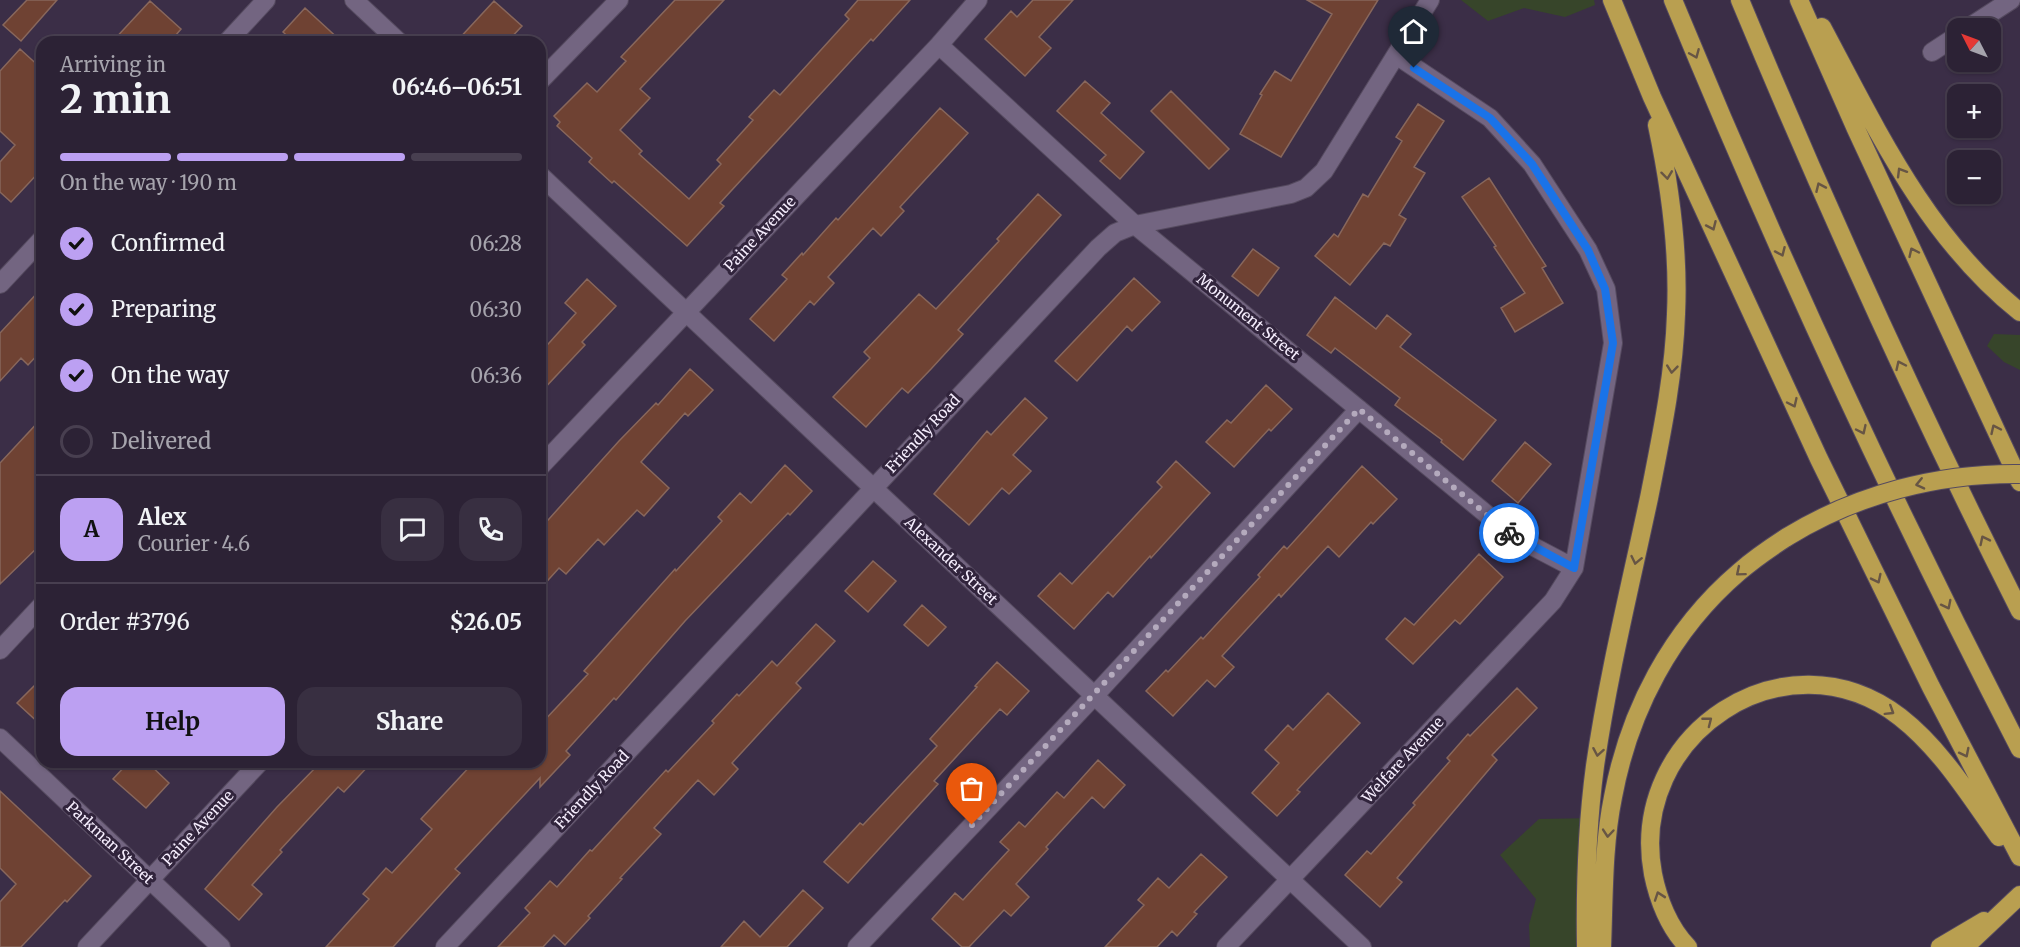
<!DOCTYPE html>
<html lang="en">
<head>
<meta charset="utf-8">
<style>
  :root { --surface:#2c2235; --page:#382f41; --text:#f1f3f6; --muted:#a6a4ad; --line:#483f50; --accent:#bca0f2 }
  body { margin:0; font-family:Merriweather,serif; background:var(--page); color:var(--text); height:100vh; display:flex; flex-direction:column; font-size:22px; white-space:nowrap }
  * { box-sizing:border-box; margin:0 }
  p { font-size:20px; color:var(--muted) }
  .icon { flex:none; width:33px; height:33px; fill:none; stroke:currentColor; stroke-width:2; stroke-linecap:round; stroke-linejoin:round }
  .map { position:relative; flex:1; overflow:hidden }
  .details { position:absolute; left:36px; top:36px; width:510px; height:732px; display:flex; flex-direction:column; background:var(--surface); border-radius:18px; box-shadow:0 2px 4px #0004,0 0 0 2px var(--line) }
  .details>* { flex:none }
  .needle { width:39px; rotate:312deg }
  .controls { position:absolute; left:1947px; top:18px; display:grid; gap:12px }
  .controls a { display:grid; place-items:center; width:54px; height:54px; border-radius:12px; background:var(--surface); box-shadow:0 2px 4px #0004,0 0 0 2px var(--line); font-size:30px }
  .pin { position:absolute; display:grid; place-items:center; width:51px; height:51px; color:#fff; margin:-62px -26px; border-radius:50% 50% 50% 0; rotate:-45deg; box-shadow:0 0 6px #0007 }
  .pin .icon { rotate:45deg }
  .courier { position:absolute; display:grid; place-items:center; width:60px; height:60px; margin:-30px; border:4px solid #1a73e8; border-radius:50%; background:#fff; color:#222; box-shadow:0 2px 8px #0007 }
  .head em { font-style:normal; font-weight:700 }
  .head div { display:flex; flex-direction:column-reverse }
  .head { display:flex; align-items:center; justify-content:space-between; height:102px; padding:0 24px }
  h1 { font-size:39px; font-weight:700; line-height:45px }
  .bar { display:grid; grid-template-columns:repeat(4,1fr); gap:9px 6px; align-content:center; height:72px; padding:0 24px }
  .bar i { height:8px; border-radius:4px; background:var(--line) }
  .bar .active { background:var(--accent) }
  .bar p { grid-column:span 4 }
  .line { display:flex; align-items:center; gap:15px; padding:0 24px; border-top:2px solid var(--line) }
  .line div { flex:1 }
  .round { display:grid; place-items:center; flex:none; width:63px; height:63px; border-radius:18px; background:var(--page) }
  ol { padding:0 24px; list-style:none }
  li { display:flex; align-items:center; gap:18px; height:66px }
  li p { margin-inline-start:auto }
  li .icon { padding:6px; border-radius:50%; background:var(--accent); color:#111; stroke-width:4 }
  li:last-child { color:var(--muted) }
  li i { width:33px; height:33px; border:3px solid var(--line); border-radius:50% }
  .primary-button { display:flex; gap:12px; margin-top:auto; padding:12px 24px }
  .primary-button a { flex:1; height:69px; border-radius:18px; background:var(--accent); color:#111; font-size:24px; font-weight:700; line-height:69px; text-align:center }
  .primary-button a+a { background:var(--page); color:var(--text) }
  .map>svg:first-child { display:block }
  .green { fill:#37452a }
  .building { fill:#6f4233; stroke:#88675c; stroke-width:1.5 }
  .lines { fill:none; stroke-linecap:round; stroke-linejoin:round }
  .minor-casing { stroke:#554a5f; stroke-width:20 }
  .highway-casing { stroke:#554a5f; stroke-width:20 }
  .minor { stroke:#736581; stroke-width:18 }
  .highway { stroke:#b99f50; stroke-width:18 }
  .highway-bridge-casing { stroke:#554a5f; stroke-width:20; stroke-linecap:butt }
  .highway-bridge { stroke:#b99f50; stroke-width:18 }
  .oneway { stroke:#675544 }
  .done { stroke:#b4aabd; stroke-width:6; stroke-dasharray:0 10.8 }
  .route { stroke:#1a73e8; stroke-width:8 }
  .labels { text-anchor:middle; stroke-width:6; stroke-linejoin:round; paint-order:stroke }
  .street-label { font-size:15px; fill:#f5edfd; stroke:#31243c }
</style>
</head>
<body>
<div class="map">
<svg width="2020" height="947" viewBox="0 0 2020 947">
  <rect width="100%" height="100%" fill="#3b2e47"/>
  <path class="green" d="M1461,0H1594L1595,5L1565,17L1524,8L1488,21Z
    M1994,334L2020,335V370L2004,362L1987,346Z
    M1598,818L1579,947H1530L1529,925L1536,899L1500,855L1539,819Z"/>
  <path class="building" d="M27,0H57L21,41L3,25Z
    M675,0H724L640,89L650,98L620,130L642,151L639,154L689,199L721,164L717,160L753,120L749,117L774,90L780,95L849,19L845,15L858,0H910L873,41L871,39L720,203L724,206L687,246L614,181L612,183L589,162L592,158L557,126L560,122L554,116L587,83L597,92L626,61L621,57Z
    M1033,0H1073L1039,37L1051,48L1025,76L985,39L1011,11L1017,17Z
    M1307,0H1378L1281,157L1240,134L1262,95L1260,94L1275,71L1291,81L1332,14Z
    M150,1L181,29L170,42H112Z
    M494,1L522,26L507,42H456Z
    M305,8L342,42H294L283,32Z
    M20,49L42,69V169L11,202L0,192V162L15,145L0,131V71Z
    M1085,81L1110,103L1101,113L1144,152L1120,179L1100,161L1106,155L1057,111Z
    M1171,91L1229,149L1209,169L1151,111Z
    M1418,104L1444,121L1414,167L1425,173L1399,215L1406,219L1390,246L1384,243L1350,285L1315,256L1334,234L1338,237L1363,194L1368,197L1402,141L1396,137Z
    M940,108L968,133L900,207L904,211L881,236L873,228L828,277L834,283L814,305L810,301L774,341L750,319L787,279L782,275L802,253L803,255L836,218L838,220Z
    M1489,178L1546,266L1542,268L1563,303L1515,332L1501,308L1525,293L1494,247L1496,246L1462,197Z
    M1038,194L1061,215L958,330L963,334L931,369L908,393L902,388L866,427L833,397L870,358L864,352L919,294L936,309L999,241L997,239Z
    M1253,249L1279,268L1258,296L1232,276Z
    M1134,278L1160,302L1132,331L1127,326L1077,381L1055,361Z
    M587,279L616,306L582,342L585,345L540,393V353L576,313L565,303Z
    M42,288V350L28,365L21,358L0,381V333Z
    M1335,297L1376,329L1387,315L1411,334L1400,347L1496,420L1463,460L1441,442L1442,440L1395,405L1400,398L1335,348L1331,353L1307,335Z
    M690,369L713,390L688,416L685,413L641,462L669,488L644,516L637,510L604,545L598,539L566,574L559,568L540,589V529L619,441L656,403L658,405Z
    M1266,385L1292,409L1271,431L1269,429L1234,467L1206,442L1227,420L1231,423Z
    M1025,398L1047,418L1013,455L1031,471L1009,494L1002,488L969,525L934,494L987,431L991,435Z
    M42,418V543L0,584V463Z
    M1525,442L1551,464L1518,503L1492,481Z
    M1176,461L1210,493L1151,558L1150,556L1113,597L1108,592L1074,629L1038,596L1060,573L1072,584L1162,487L1157,482Z
    M785,465L812,491L790,515L788,513L685,621L616,700L614,698L566,751L570,755L540,787V778L455,869L460,873L393,947H326L369,899L363,894L386,868L392,873L432,829L421,819L474,762H540V725L588,674L584,671L675,569L676,571L722,521L718,517L740,493L751,503Z
    M1362,466L1397,499L1373,524L1371,522L1339,557L1328,546L1281,597L1279,594L1222,656L1234,667L1215,687L1207,680L1173,716L1146,691L1166,670L1168,672L1201,637L1203,639L1260,577L1258,575L1284,546L1287,549Z
    M1479,554L1503,577L1460,624L1455,620L1413,664L1386,639L1405,618L1414,625Z
    M873,561L896,581L868,612L845,591Z
    M922,605L946,627L928,646L904,625Z
    M816,624L835,641L796,683L801,688L732,763L738,769L714,795L698,780L654,828L661,834L620,878L622,879L588,916L590,918L565,945L554,935L543,947H498L530,913L525,908L550,881L557,887L590,850L592,851L666,770L668,772L714,723L712,721L737,694L739,696L772,661L777,666Z
    M997,662L1029,691L1007,715L1000,709L934,781L938,784L848,883L824,862L860,823L863,825L937,746L930,739L977,687L975,686Z
    M42,678V726L17,703Z
    M1517,688L1537,708L1492,755L1497,760L1397,878L1402,882L1380,907L1345,875L1367,851L1371,854L1415,805L1413,803L1450,761L1447,758L1468,734L1470,736Z
    M1328,693L1360,723L1297,790L1300,792L1277,816L1252,793L1279,763L1265,750L1288,725L1293,730Z
    M1098,760L1125,785L1104,808L1092,797L1046,847L1048,849L1016,884L1029,897L1011,916L1004,910L969,947H962L932,919L955,893L963,900L1009,850L1000,842L1019,822L1025,827L1057,792L1064,798Z
    M129,762H147L169,783L146,808L113,779Z
    M321,762H372L344,792L338,787L280,850L282,852L252,885L262,894L239,920L205,889L277,807Z
    M0,791L91,876L67,902L65,900L21,947H0V902L16,884L0,868Z
    M1201,854L1227,877L1194,912L1197,914L1177,936L1172,931L1157,947H1105L1144,905L1138,900L1158,878L1169,888Z
    M803,890L823,908L787,947H721L744,921L760,937Z"/>
  <g class="lines">
    <g class="minor-casing">
      <path id="minor" d="M354,0L399,42
        M1968,28L2011,0
        M227,42L266,0
        M939,45L1135,225L1513,536L1574,568
        M1932,52L1958,35
        M540,81L619,0
        M540,175L1362,947
        M0,284L42,239
        M540,467L939,45L978,0
        M0,650L42,605
        M0,738L221,947
        M87,947L260,762
        M445,947L1098,248L1115,233L1135,225L1291,194L1306,188L1324,171L1430,0
        M857,947L1095,695L1359,409
        M1226,947L1553,601L1574,568L1613,343L1606,289L1588,250L1532,164L1490,118L1396,55"/>
    </g>
    <g class="highway-casing">
      <path id="highway" d="M1612,0L1652,97L1819,459L1931,687L2020,857
        M1673,0C1778,255 1893,504 2020,749
        M1740,0C1826,207 1919,411 2020,611
        M1799,0L1856,129L2020,482
        M1822,27C1877,130 1927,238 2020,312
        M1586,947C1585,886 1587,826 1595,766C1608,676 1630,587 1649,498C1661,437 1674,377 1676,314C1679,251 1670,186 1657,125
        M1602,947C1604,897 1603,846 1613,797C1629,711 1671,630 1739,572C1754,559 1770,548 1787,537
        M1688,947C1669,928 1658,899 1653,874C1627,735 1785,629 1900,717C1941,749 1969,795 1999,837
        M1940,947L1984,921
        M1965,947L2020,895"/>
    </g>
    <use href="#minor" class="minor"/>
    <use href="#highway" class="highway"/>
    <g class="highway-bridge-casing">
      <path id="highway-bridge" d="M1787,537C1857,494 1938,473 2020,474"/>
    </g>
    <use href="#highway-bridge" class="highway-bridge"/>
  </g>
  <defs><path id="oneway-chevron" d="M-2-3.5L2.5 0L-2 3.5" fill="none" stroke-width="1.6" stroke-linecap="round" stroke-linejoin="round" transform="scale(1.5)"/></defs>
  <g class="oneway">
    <use href="#oneway-chevron" transform="translate(1695 54) rotate(67)"/>
    <use href="#oneway-chevron" transform="translate(1901 172) rotate(-121)"/>
    <use href="#oneway-chevron" transform="translate(1667 175) rotate(83)"/>
    <use href="#oneway-chevron" transform="translate(1820 187) rotate(-114)"/>
    <use href="#oneway-chevron" transform="translate(1712 226) rotate(66)"/>
    <use href="#oneway-chevron" transform="translate(1781 252) rotate(66)"/>
    <use href="#oneway-chevron" transform="translate(1913 252) rotate(-115)"/>
    <use href="#oneway-chevron" transform="translate(1900 365) rotate(-115)"/>
    <use href="#oneway-chevron" transform="translate(1672 369) rotate(96)"/>
    <use href="#oneway-chevron" transform="translate(1793 403) rotate(65)"/>
    <use href="#oneway-chevron" transform="translate(1995 429) rotate(-115)"/>
    <use href="#oneway-chevron" transform="translate(1862 430) rotate(65)"/>
    <use href="#oneway-chevron" transform="translate(1920 484) rotate(167)"/>
    <use href="#oneway-chevron" transform="translate(1984 540) rotate(-116)"/>
    <use href="#oneway-chevron" transform="translate(1636 560) rotate(102)"/>
    <use href="#oneway-chevron" transform="translate(1740 572) rotate(140)"/>
    <use href="#oneway-chevron" transform="translate(1877 579) rotate(64)"/>
    <use href="#oneway-chevron" transform="translate(1947 605) rotate(63)"/>
    <use href="#oneway-chevron" transform="translate(1890 711) rotate(32)"/>
    <use href="#oneway-chevron" transform="translate(1708 721) rotate(-38)"/>
    <use href="#oneway-chevron" transform="translate(1598 752) rotate(100)"/>
    <use href="#oneway-chevron" transform="translate(1965 753) rotate(63)"/>
    <use href="#oneway-chevron" transform="translate(1608 833) rotate(95)"/>
    <use href="#oneway-chevron" transform="translate(1659 896) rotate(-109)"/>
  </g>
  <g class="lines">
    <path class="done" d="M972,825L1359,409L1509,533"/>
    <path class="route" d="M1414,68L1490,118L1532,164L1588,250L1605,289L1613,343L1574,568L1509,533"/>
  </g>
  <g class="labels">
    <g class="street-label">
      <text transform="translate(760 234) rotate(-47)" y="5">Paine Avenue</text>
      <text transform="translate(1248 317) rotate(39)" y="5">Monument Street</text>
      <text transform="translate(923 434) rotate(-47)" y="5">Friendly Road</text>
      <text transform="translate(951 561) rotate(43)" y="5">Alexander Street</text>
      <text transform="translate(1403 760) rotate(-47)" y="5">Welfare Avenue</text>
      <text transform="translate(592 790) rotate(-47)" y="5">Friendly Road</text>
      <text transform="translate(198 828) rotate(-47)" y="5">Paine Avenue</text>
      <text transform="translate(110 843) rotate(43)" y="5">Parkman Street</text>
    </g>
  </g>
</svg>
<div class="controls">
<a><svg class="needle" viewBox="-14 -14 28 28"><path d="M0-13l5 13h-10z" fill="#e53935"/><path d="M0 13l5-13h-10z" fill="#a6a4ad"/></svg></a>
<a>+</a>
<a>−</a>
</div>
<div class="pin" style="left:972px;top:825px;background:#ea580c"><svg class="icon" aria-label="bag" viewBox="0 0 24 24"><path d="M5 8h14l-1 12H6zM9 8a3 3 0 0 1 6 0"/></svg></div>
<div class="pin" style="left:1414px;top:68px;background:#1f2937"><svg class="icon" aria-label="home" viewBox="0 0 24 24"><path d="M3 11l9-7 9 7M6 9v11h12V9"/></svg></div>
<div class="courier" style="left:1509px;top:533px"><svg class="icon" aria-label="bike" viewBox="0 0 24 24"><circle cx="6" cy="16" r="4"/><circle cx="18" cy="16" r="4"/><path d="M6 16l4-8h5l3 8M10 8l3 8H6M13 5h3"/></svg></div>
<section class="details">
<div class="head"><div><h1>2 min</h1><p>Arriving in</p></div><em>06:46–06:51</em></div>
<div class="bar"><i class="active"></i><i class="active"></i><i class="active"></i><i></i><p>On the way · 190 m</p></div>
<ol>
<li><svg class="icon" aria-label="check" viewBox="0 0 24 24"><path d="M5 12l5 5 9-10"/></svg>Confirmed<p>06:28</p></li>
<li><svg class="icon" aria-label="check" viewBox="0 0 24 24"><path d="M5 12l5 5 9-10"/></svg>Preparing<p>06:30</p></li>
<li><svg class="icon" aria-label="check" viewBox="0 0 24 24"><path d="M5 12l5 5 9-10"/></svg>On the way<p>06:36</p></li>
<li><i></i>Delivered</li>
</ol>
<div class="line" style="height:108px"><b class="round" style="background:var(--accent);color:#111">A</b><div><b>Alex</b><p>Courier · 4.6</p></div><a class="round"><svg class="icon" aria-label="chat" viewBox="0 0 24 24"><path d="M4 5h16v11H9l-5 4z"/></svg></a><a class="round"><svg class="icon" aria-label="phone" viewBox="0 0 24 24"><path d="M5 4h4l2 5-3 2q2 4 5 5l2-3 5 2v4C11 20 4 13 5 4z"/></svg></a></div>
<div class="line" style="height:78px"><div>Order #3796</div><b>$26.05</b></div>
<div class="primary-button"><a>Help</a><a>Share</a></div>
</section>
</div>
</body>
</html>
